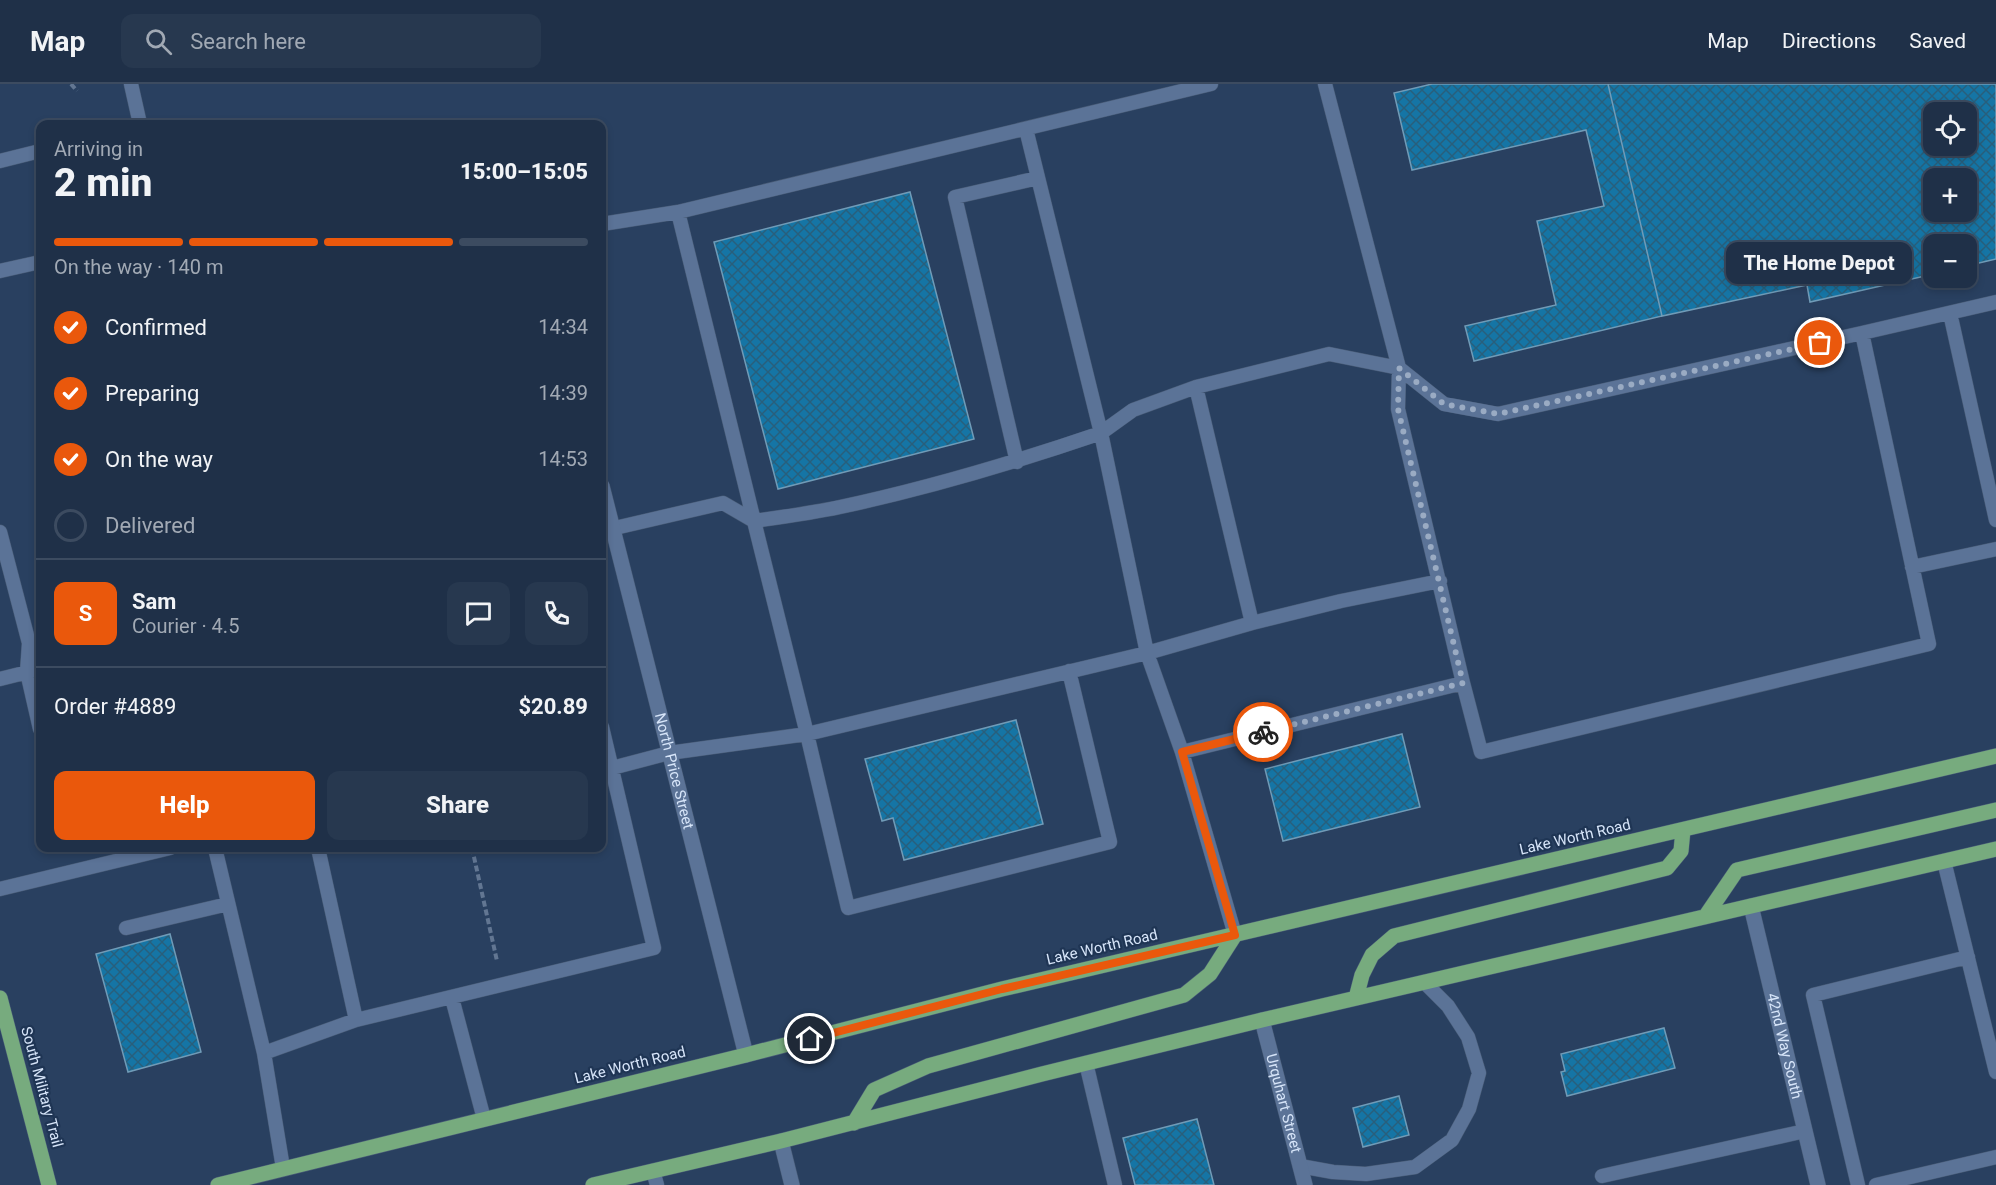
<!DOCTYPE html>
<html lang="en">
<head>
<meta charset="utf-8">
<style>
  :root { --surface:#1f3048; --page:#27384f; --text:#f1f3f6; --muted:#a1a9b4; --line:#3c4b60; --accent:#ea580c }
  body { margin:0; font-family:Roboto,sans-serif; background:var(--page); color:var(--text); height:100vh; display:flex; flex-direction:column; font-size:22px; white-space:nowrap }
  * { box-sizing:border-box; margin:0 }
  p { font-size:20px; color:var(--muted) }
  .icon { flex:none; width:33px; height:33px; fill:none; stroke:currentColor; stroke-width:2; stroke-linecap:round; stroke-linejoin:round }
  .map { position:relative; flex:1; overflow:hidden }
  .details { position:absolute; left:36px; top:36px; width:570px; height:732px; display:flex; flex-direction:column; background:var(--surface); border-radius:12px; box-shadow:0 3px 9px #0003,0 0 0 2px var(--line) }
  .details>* { flex:none }
  .fabs { position:absolute; left:1923px; top:18px; display:grid; gap:12px }
  .fabs a { display:grid; place-items:center; width:54px; height:54px; border-radius:12px; background:var(--surface); box-shadow:0 3px 9px #0003,0 0 0 2px var(--line); font-size:30px }
  .pin { position:absolute; display:grid; place-items:center; width:51px; height:51px; color:#fff; margin:-26px; border:3px solid #fff; border-radius:50%; box-shadow:0 2px 6px #0007 }
  .courier { position:absolute; display:grid; place-items:center; width:60px; height:60px; margin:-30px; border:4px solid #ea580c; border-radius:50%; background:#fff; color:#222; box-shadow:0 2px 8px #0007 }
  .bubble { position:absolute; height:42px; border-radius:12px; background:var(--surface); box-shadow:0 3px 9px #0003,0 0 0 2px var(--line); font-size:20px; font-weight:800; line-height:42px; text-align:center }
  .summary em { font-style:normal; font-weight:800 }
  .summary div { display:flex; flex-direction:column-reverse }
  .summary { display:flex; align-items:center; justify-content:space-between; height:102px; padding:0 18px }
  h1 { font-size:39px; font-weight:800; line-height:45px }
  .bar { display:grid; grid-template-columns:repeat(4,1fr); gap:9px 6px; align-content:center; height:72px; padding:0 18px }
  .bar i { height:8px; border-radius:4px; background:var(--line) }
  .bar .current { background:var(--accent) }
  .bar p { grid-column:span 4 }
  .line { display:flex; align-items:center; gap:15px; padding:0 18px; border-top:2px solid var(--line) }
  .line div { flex:1 }
  .round { display:grid; place-items:center; flex:none; width:63px; height:63px; border-radius:12px; background:var(--page) }
  ol { padding:0 18px; list-style:none }
  li { display:flex; align-items:center; gap:18px; height:66px }
  li p { margin-inline-start:auto }
  li .icon { padding:6px; border-radius:50%; background:var(--accent); color:#fff; stroke-width:4 }
  li:last-child { color:var(--muted) }
  li i { width:33px; height:33px; border:3px solid var(--line); border-radius:50% }
  .cta { display:flex; gap:12px; margin-top:auto; padding:12px 18px }
  .cta a { flex:1; height:69px; border-radius:12px; background:var(--accent); color:#fff; font-size:24px; font-weight:800; line-height:69px; text-align:center }
  .cta a+a { background:var(--page); color:var(--text) }
  header { display:flex; align-items:center; gap:36px; box-sizing:border-box; height:84px; padding:0 30px; background:var(--surface); border-bottom:2px solid var(--line) }
  header strong { font-size:28px }
  nav { display:flex; gap:33px; margin-inline-start:auto; font-size:21px }
  .search { width:420px; height:54px; background:var(--page); display:flex; align-items:center; gap:15px; box-sizing:border-box; padding:0 21px; border-radius:12px; color:var(--muted); font-size:22px }
  .map>svg:first-child { display:block }
  .building { fill:url(#building-cross-hatch); stroke:#709bb7; stroke-width:1.5; fill-rule:evenodd }
  .lines { fill:none; stroke-linecap:round; stroke-linejoin:round }
  .lane-casing { stroke:#485b76; stroke-width:15 }
  .street-casing { stroke:#485b76; stroke-width:16 }
  .primary-casing { stroke:#485b76; stroke-width:16 }
  .path { stroke:#627692; stroke-width:4; stroke-dasharray:6 3; stroke-linecap:butt }
  .lane { stroke:#5b7397; stroke-width:14 }
  .street { stroke:#5b7397; stroke-width:15 }
  .primary { stroke:#77ab7e; stroke-width:15 }
  .done { stroke:#9aabc3; stroke-width:6; stroke-dasharray:0 10.8 }
  .route { stroke:#ea580c; stroke-width:8 }
  .labels { text-anchor:middle; stroke-width:4.5; stroke-linejoin:round; paint-order:stroke }
  .street-label { font-size:15px; fill:#d7e5f9; stroke:#1f3554 }
</style>
</head>
<body>
<header>
<strong>Map</strong>
<div class="search"><svg class="icon" aria-label="search" viewBox="0 0 24 24"><circle cx="10" cy="10" r="6"/><path d="M15 15l6 6"/></svg>Search here</div>
<nav><a>Map</a><a>Directions</a><a>Saved</a></nav>
</header>
<div class="map">
<svg width="1996" height="1101" viewBox="0 0 1996 1101">
  <defs>
    <pattern id="building-cross-hatch" width="8" height="8" patternUnits="userSpaceOnUse" patternTransform="scale(1.5)"><rect width="8" height="8" fill="#1575a5"/><path d="M0 0l8 8M0 8l8-8" fill="none" stroke="#285f7c"/></pattern>
  </defs>
  <rect width="100%" height="100%" fill="#294060"/>
  <path class="building" d="M1432,0H1608L1662,232L1474,277L1465,242L1556,221L1537,137L1604,122L1586,46L1412,86L1394,9Z
    M1608,0H1996V175L1966,182V160H1934V190L1810,218L1807,201L1662,232ZM1934,28H1966V62H1934ZM1934,94H1966V128H1934Z
    M910,108L974,355L778,405L714,158Z
    M1016,636L1043,740L904,776L893,734L882,737L865,675Z
    M1402,650L1420,723L1283,757L1265,685Z
    M170,850L201,968L128,988L96,870Z
    M1664,944L1675,984L1567,1012L1561,988L1565,987L1561,970Z
    M1399,1012L1409,1051L1363,1063L1353,1024Z
    M1197,1035L1214,1101H1135L1123,1054Z"/>
  <g class="lines">
    <g class="lane-casing">
      <path id="lane" d="M131,0L140,40
        M0,77L40,67
        M678,128L1211,0
        M602,140L678,128L754,437L723,419L602,447
        M0,187L40,178V181
        M1950,229L1996,436
        M1862,249L1996,218
        M1196,303L1252,539L1341,517L1440,497
        M1017,378L955,113L1038,94
        M0,448L29,559L27,588L40,645
        M1912,483L1996,465
        M1252,539L1147,569L1101,349L1133,326L1196,303L1329,270L1399,284L1398,325L1463,599
        M1069,587L1110,758L848,824L807,650L1147,569L1182,668L1463,599L1481,668L1929,560L1862,249L1498,330L1444,320L1399,284L1325,0
        M0,595L40,585
        M1182,668L1235,851
        M612,684L669,669L807,650L754,437C782,433 812,429 840,423C929,404 1016,378 1101,349L1026,45
        M215,764L264,969L356,936L318,764
        M1944,777L1996,988
        M0,805L170,764
        M126,844L228,820
        M452,914L484,1035
        M356,936L654,864L602,643
        M264,969L283,1084
        M1086,979L1115,1101
        M1300,1082L1333,1088L1366,1090L1415,1083L1452,1056L1469,1025L1479,989L1468,953L1448,922L1424,898
        M653,1087L657,1101
        M1602,1092L1805,1047
        M1858,1101L1813,911L1968,873
        M1876,1101L1996,1073"/>
    </g>
    <g class="street-casing">
      <g id="street">
        <path id="s1" d="M602,402L746,971"/>
        <path id="s2" d="M1751,822L1818,1101"/>
        <path id="s3" d="M1262,936L1305,1101"/>
        <path d="M781,1057L792,1101"/>
      </g>
    </g>
    <g class="primary-casing">
      <path id="primary" d="M1705,833L1737,786L1996,726
        M0,914L49,1101
        M1356,914L1362,891L1372,871L1394,852L1667,784L1681,767L1683,746
        M854,1039L874,1006L928,982L1184,911L1210,890L1235,851
        M218,1101L746,971L1002,905L1996,672
        M593,1101L781,1057L1042,990L1262,936L1996,765"/>
    </g>
    <path class="path" d="M71,0L77,7
      M472,764L497,877"/>
    <use href="#lane" class="lane"/>
    <use href="#street" class="street"/>
    <use href="#primary" class="primary"/>
  </g>
  <g class="lines">
    <path class="done" d="M1263,648L1463,599L1398,325L1399,284L1444,320L1498,330L1820,259"/>
    <path class="route" d="M810,955L1002,905L1235,851L1182,668L1263,648"/>
  </g>
  <g class="labels">
    <g class="street-label">
      <text dy="5" stroke="none"><textPath href="#s1" startOffset="294">North Price Street</textPath></text>
      <text transform="translate(1575 753) rotate(-13)" y="5">Lake Worth Road</text>
      <text transform="translate(1102 863) rotate(-13)" y="5">Lake Worth Road</text>
      <text dy="5" stroke="none"><textPath href="#s2" startOffset="144">42nd Way South</textPath></text>
      <text transform="translate(630 981) rotate(-14)" y="5">Lake Worth Road</text>
      <text transform="translate(42 1003) rotate(75)" y="5">South Military Trail</text>
      <text dy="5" stroke="none"><textPath href="#s3" startOffset="86">Urquhart Street</textPath></text>
    </g>
  </g>
</svg>
<div class="fabs">
<a><svg class="icon" aria-label="locate" viewBox="0 0 24 24"><circle cx="12" cy="12" r="6"/><path d="M12 2v4M12 18v4M2 12h4M18 12h4"/></svg></a>
<a>+</a>
<a>−</a>
</div>
<div class="pin" style="left:1820px;top:259px;background:#ea580c"><svg class="icon" aria-label="bag" viewBox="0 0 24 24"><path d="M5 8h14l-1 12H6zM9 8a3 3 0 0 1 6 0"/></svg></div>
<div class="pin" style="left:810px;top:955px;background:#1f2937"><svg class="icon" aria-label="home" viewBox="0 0 24 24"><path d="M3 11l9-7 9 7M6 9v11h12V9"/></svg></div>
<div class="courier" style="left:1263px;top:648px"><svg class="icon" aria-label="bike" viewBox="0 0 24 24"><circle cx="6" cy="16" r="4"/><circle cx="18" cy="16" r="4"/><path d="M6 16l4-8h5l3 8M10 8l3 8H6M13 5h3"/></svg></div>
<div class="bubble" style="left:1726px;top:158px;width:186px">The Home Depot</div>
<section class="details">
<div class="summary"><div><h1>2 min</h1><p>Arriving in</p></div><em>15:00–15:05</em></div>
<div class="bar"><i class="current"></i><i class="current"></i><i class="current"></i><i></i><p>On the way · 140 m</p></div>
<ol>
<li><svg class="icon" aria-label="check" viewBox="0 0 24 24"><path d="M5 12l5 5 9-10"/></svg>Confirmed<p>14:34</p></li>
<li><svg class="icon" aria-label="check" viewBox="0 0 24 24"><path d="M5 12l5 5 9-10"/></svg>Preparing<p>14:39</p></li>
<li><svg class="icon" aria-label="check" viewBox="0 0 24 24"><path d="M5 12l5 5 9-10"/></svg>On the way<p>14:53</p></li>
<li><i></i>Delivered</li>
</ol>
<div class="line" style="height:108px"><b class="round" style="background:var(--accent);color:#fff">S</b><div><b>Sam</b><p>Courier · 4.5</p></div><a class="round"><svg class="icon" aria-label="chat" viewBox="0 0 24 24"><path d="M4 5h16v11H9l-5 4z"/></svg></a><a class="round"><svg class="icon" aria-label="phone" viewBox="0 0 24 24"><path d="M5 4h4l2 5-3 2q2 4 5 5l2-3 5 2v4C11 20 4 13 5 4z"/></svg></a></div>
<div class="line" style="height:78px"><div>Order #4889</div><b>$20.89</b></div>
<div class="cta"><a>Help</a><a>Share</a></div>
</section>
</div>
</body>
</html>
